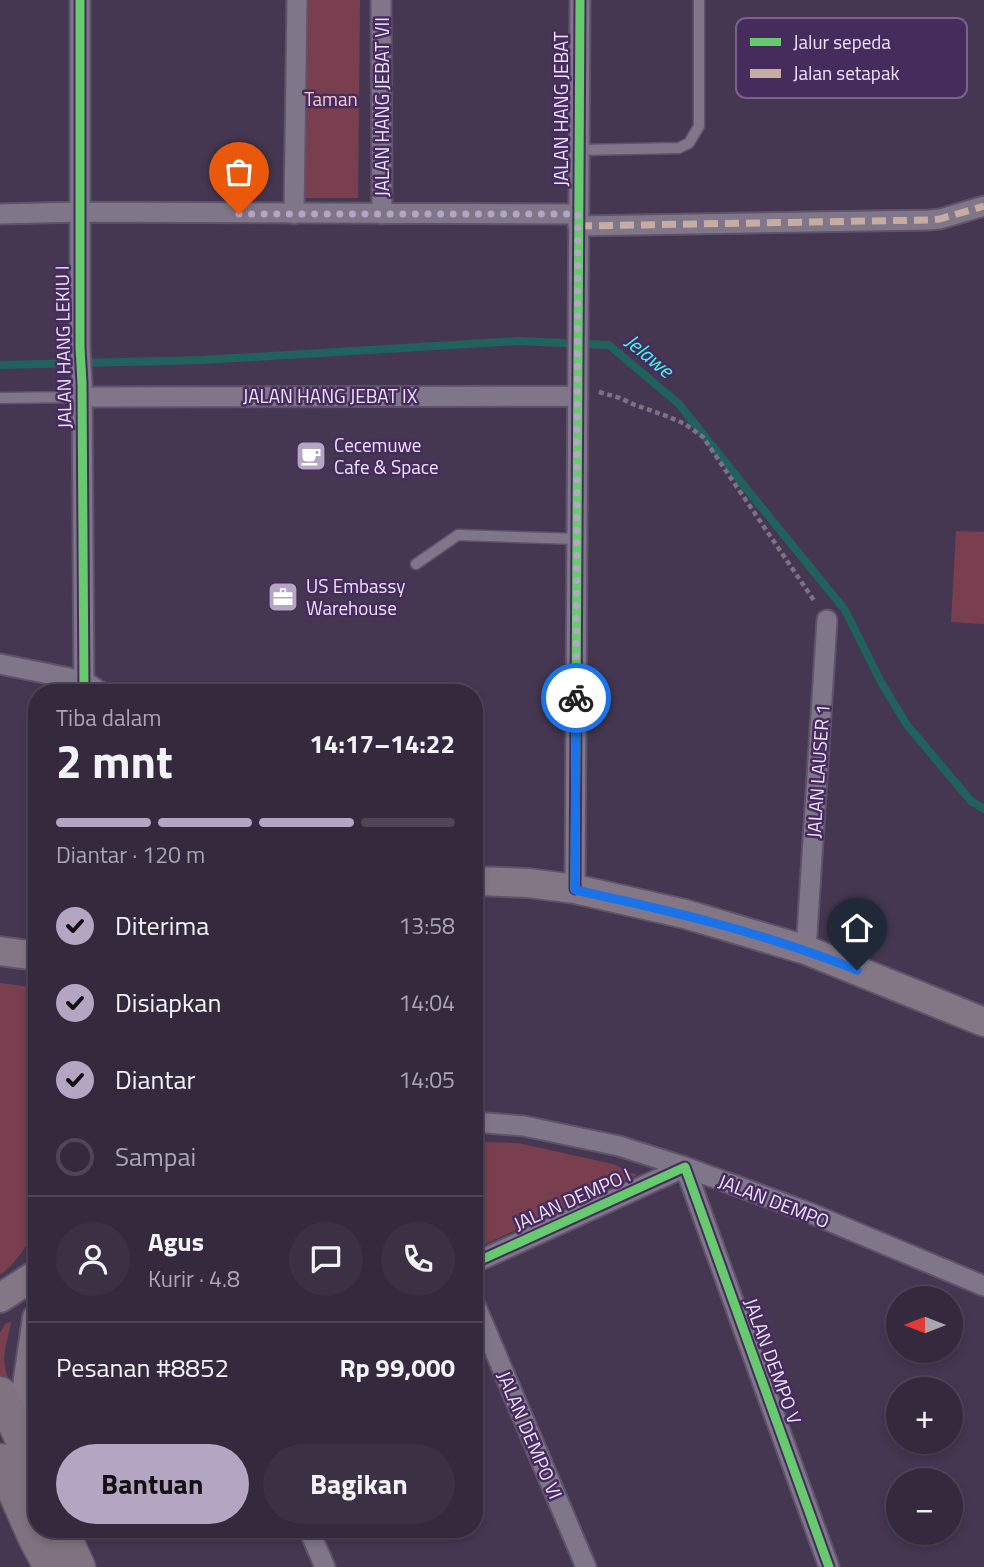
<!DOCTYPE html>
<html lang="id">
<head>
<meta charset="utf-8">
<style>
  :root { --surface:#34293d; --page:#3c3144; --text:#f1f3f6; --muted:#a9a6b0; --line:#4e4557; --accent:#b4a6c2 }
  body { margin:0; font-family:"Titillium Web",sans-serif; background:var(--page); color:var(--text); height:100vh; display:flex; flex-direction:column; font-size:26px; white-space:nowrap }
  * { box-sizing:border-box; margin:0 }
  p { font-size:23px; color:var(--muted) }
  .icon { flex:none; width:38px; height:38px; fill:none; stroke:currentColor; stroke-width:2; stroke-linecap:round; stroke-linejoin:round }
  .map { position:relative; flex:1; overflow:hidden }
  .sheet { position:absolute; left:28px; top:684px; width:455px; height:854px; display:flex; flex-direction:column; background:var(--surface); border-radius:28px; box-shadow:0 4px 10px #0003,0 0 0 2px var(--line) }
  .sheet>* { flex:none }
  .needle { width:46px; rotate:270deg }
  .controls { position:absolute; left:886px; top:1286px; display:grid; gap:14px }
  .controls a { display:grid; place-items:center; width:77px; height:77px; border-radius:50%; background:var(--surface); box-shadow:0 4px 10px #0003,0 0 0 2px var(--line); font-size:35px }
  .pin { position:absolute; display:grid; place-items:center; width:60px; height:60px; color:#fff; margin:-72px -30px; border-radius:50% 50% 50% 0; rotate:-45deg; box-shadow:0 0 7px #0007 }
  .pin .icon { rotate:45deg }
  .courier { position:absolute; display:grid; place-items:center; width:70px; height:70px; margin:-35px; border:5px solid #1a73e8; border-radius:50%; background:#fff; color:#222; box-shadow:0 2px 9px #0007 }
  .overview em { font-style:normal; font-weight:700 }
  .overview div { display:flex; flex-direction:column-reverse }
  .overview { display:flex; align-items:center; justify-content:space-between; height:119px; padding:0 28px }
  h1 { font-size:46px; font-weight:700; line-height:52px }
  .bar { display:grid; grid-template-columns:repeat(4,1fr); gap:10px 7px; align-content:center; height:84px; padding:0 28px }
  .bar i { height:9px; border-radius:5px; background:var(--line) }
  .bar .on { background:var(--accent) }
  .bar p { grid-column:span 4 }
  .line { display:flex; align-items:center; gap:18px; padding:0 28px; border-top:2px solid var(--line) }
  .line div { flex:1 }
  .round { display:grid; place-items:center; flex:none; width:74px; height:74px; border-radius:37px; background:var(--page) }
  ol { padding:0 28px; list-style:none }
  li { display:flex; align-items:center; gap:21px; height:77px }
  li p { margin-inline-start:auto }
  li .icon { padding:7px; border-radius:50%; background:var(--accent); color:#111; stroke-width:4 }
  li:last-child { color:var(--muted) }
  li i { width:38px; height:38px; border:4px solid var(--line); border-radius:50% }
  .button { display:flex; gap:14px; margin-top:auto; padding:14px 28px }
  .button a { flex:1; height:80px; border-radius:42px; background:var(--accent); color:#111; font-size:28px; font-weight:700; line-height:80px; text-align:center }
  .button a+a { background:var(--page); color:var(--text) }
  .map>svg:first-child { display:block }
  .green { fill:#7a3f4f }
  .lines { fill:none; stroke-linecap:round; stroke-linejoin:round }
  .stream { stroke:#21615e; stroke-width:8 }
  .lane-casing { stroke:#5f5369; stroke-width:13 }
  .street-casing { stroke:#5f5369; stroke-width:23 }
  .secondary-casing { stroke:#5f5369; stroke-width:32 }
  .primary-casing { stroke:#5f5369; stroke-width:35 }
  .path { stroke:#7b7284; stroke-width:4.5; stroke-dasharray:5 3.5; stroke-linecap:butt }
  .lane { stroke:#80768a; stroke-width:10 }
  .street { stroke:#80768a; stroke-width:19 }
  .secondary { stroke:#837786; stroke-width:28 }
  .primary { stroke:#80727f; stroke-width:32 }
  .quiet { stroke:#c7aca2; stroke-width:7; stroke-dasharray:14 7; stroke-linecap:butt }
  .cycleway-casing { stroke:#462c5c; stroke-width:13 }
  .cycleway { stroke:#67ca6e; stroke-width:9 }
  .done { stroke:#b4a6c2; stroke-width:7; stroke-dasharray:0 12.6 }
  .route { stroke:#1a73e8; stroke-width:9 }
  .labels { text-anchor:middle; stroke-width:5; stroke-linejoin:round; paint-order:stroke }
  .park-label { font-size:19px; fill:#f8c6ce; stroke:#462c5c }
  .street-label { font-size:19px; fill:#efe1ff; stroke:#462c5c }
  .poi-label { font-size:19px; fill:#efe1ff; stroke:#462c5c; text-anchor:start }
  .water-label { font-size:21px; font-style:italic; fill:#3cfbed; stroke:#462c5c }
  .key { fill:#462c5c; stroke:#79628d; stroke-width:2 }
  .key-label { font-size:19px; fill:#efe1ff }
</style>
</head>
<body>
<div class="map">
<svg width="984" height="1567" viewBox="0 0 984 1567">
  <rect width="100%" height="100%" fill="#453751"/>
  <path class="green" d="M305,0H360L358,198H303Z
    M956,531L984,532V624L951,622Z
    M0,983L37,988V1231C26,1245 15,1265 0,1275Z
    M474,1142L518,1143L613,1164L637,1175L474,1249Z
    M11,1322C9,1337 2,1352 5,1367C6,1374 10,1382 12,1389L0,1381V1333L6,1323Z"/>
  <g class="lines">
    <path class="stream" d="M0,365L203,360L520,341L609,345L679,404L758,503L845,610L881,682L907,725L971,801L984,809"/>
    <g class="lane-casing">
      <path id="lane" d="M579,150L679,148L689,143L699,126V0
        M0,398L82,397
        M416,564L458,535L577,539"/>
    </g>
    <g class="street-casing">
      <path id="street" d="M80,0V348L82,383L84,693
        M381,0L382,214
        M0,214L80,212L578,214
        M294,214L297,0
        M578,226L929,220L940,219L984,206
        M82,397L578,396
        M0,664L84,681L102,693
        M575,889L580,0
        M806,950L827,620
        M474,1122L524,1126L619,1146L685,1167L810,1213L984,1286
        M474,1263L685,1167L829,1567
        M474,1302L586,1567
        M309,1530L325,1567"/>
    </g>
    <g class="secondary-casing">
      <path id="secondary" d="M474,881L528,883L575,889L685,914L806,950L984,1022
        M0,951L37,956
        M0,1298L37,1274
        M20,1434L37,1318"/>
    </g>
    <g class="primary-casing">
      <path id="primary" d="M0,1393L37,1473
        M0,1460L34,1537L50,1567
        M62,1530L79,1567"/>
    </g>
    <path class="path" d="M599,392L620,398L635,405L664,415L685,424L703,437L815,602"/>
    <use href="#lane" class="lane"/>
    <use href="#street" class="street"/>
    <use href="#secondary" class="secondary"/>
    <use href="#primary" class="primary"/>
    <path class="quiet" d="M578,226L929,220L940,219L984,206"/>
    <g class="cycleway-casing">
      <path id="cycleway" d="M80,0V348L82,383L84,693
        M575,889L580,0
        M474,1263L685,1167L829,1567"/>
    </g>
    <use href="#cycleway" class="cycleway"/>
  </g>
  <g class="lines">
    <path class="done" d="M239,214H578L576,698"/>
    <path class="route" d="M576,698L575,890C672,911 765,933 857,970"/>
  </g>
  <defs>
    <g id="cafe-square" transform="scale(1.575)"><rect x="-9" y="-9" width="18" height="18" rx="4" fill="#b4a6c2" stroke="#462c5c"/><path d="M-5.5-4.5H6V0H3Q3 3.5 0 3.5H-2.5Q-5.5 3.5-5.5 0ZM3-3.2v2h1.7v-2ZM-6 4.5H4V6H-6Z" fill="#fff"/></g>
    <g id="office-square" transform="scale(1.575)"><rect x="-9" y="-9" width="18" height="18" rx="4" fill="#b4a6c2" stroke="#462c5c"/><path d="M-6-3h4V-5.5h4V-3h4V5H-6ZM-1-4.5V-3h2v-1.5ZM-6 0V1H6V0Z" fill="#fff"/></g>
  </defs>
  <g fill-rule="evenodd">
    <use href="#cafe-square" x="311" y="456"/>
    <use href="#office-square" x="283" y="597"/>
  </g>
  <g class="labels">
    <g class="park-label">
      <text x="331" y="106">Taman</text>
    </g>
    <g class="street-label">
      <text transform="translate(382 107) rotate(-90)" y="7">JALAN HANG JEBAT VII</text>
      <text transform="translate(561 109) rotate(-90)" y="7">JALAN HANG JEBAT</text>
      <text transform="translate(63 347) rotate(-91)" y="7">JALAN HANG LEKIU I</text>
      <text x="330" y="403">JALAN HANG JEBAT IX</text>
      <text transform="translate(818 771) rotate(-86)" y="7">JALAN LAUSER 1</text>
      <text transform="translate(572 1199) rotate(-24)" y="7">JALAN DEMPO I</text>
      <text transform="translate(774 1201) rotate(21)" y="7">JALAN DEMPO</text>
      <text transform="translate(773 1361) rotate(70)" y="7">JALAN DEMPO V</text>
      <text transform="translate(530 1435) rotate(67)" y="7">JALAN DEMPO VI</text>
    </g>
    <g class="poi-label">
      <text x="334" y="452">Cecemuwe<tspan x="334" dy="22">Cafe &amp; Space</tspan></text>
      <text x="306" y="593">US Embassy<tspan x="306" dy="22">Warehouse</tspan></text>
    </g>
    <g class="water-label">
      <text transform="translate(649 356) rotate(40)" y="7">Jelawe</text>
    </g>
  </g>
  <rect x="736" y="18" width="231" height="80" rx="10" class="key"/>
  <rect x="750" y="38" width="31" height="8" fill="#67ca6e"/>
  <rect x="750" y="69" width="31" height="9" fill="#c7aca2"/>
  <g class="key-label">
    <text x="793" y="49">Jalur sepeda</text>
    <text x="793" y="80">Jalan setapak</text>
  </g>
</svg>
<div class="controls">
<a><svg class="needle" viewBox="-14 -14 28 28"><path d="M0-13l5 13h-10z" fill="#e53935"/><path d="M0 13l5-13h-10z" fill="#a9a6b0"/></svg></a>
<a>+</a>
<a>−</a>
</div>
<div class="pin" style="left:239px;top:214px;background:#ea580c"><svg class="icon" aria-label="bag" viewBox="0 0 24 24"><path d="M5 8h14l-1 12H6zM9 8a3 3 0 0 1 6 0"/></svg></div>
<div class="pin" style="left:857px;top:970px;background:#1f2937"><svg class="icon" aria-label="home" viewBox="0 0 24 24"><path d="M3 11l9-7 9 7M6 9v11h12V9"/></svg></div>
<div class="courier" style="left:576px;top:698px"><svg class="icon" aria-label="bike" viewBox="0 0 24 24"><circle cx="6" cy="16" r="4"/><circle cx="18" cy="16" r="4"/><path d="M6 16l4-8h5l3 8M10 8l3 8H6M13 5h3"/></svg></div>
<section class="sheet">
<div class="overview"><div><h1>2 mnt</h1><p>Tiba dalam</p></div><em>14:17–14:22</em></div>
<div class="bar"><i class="on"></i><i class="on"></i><i class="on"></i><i></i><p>Diantar · 120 m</p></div>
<ol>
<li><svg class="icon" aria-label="check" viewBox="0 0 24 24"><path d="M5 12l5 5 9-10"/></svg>Diterima<p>13:58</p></li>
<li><svg class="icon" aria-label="check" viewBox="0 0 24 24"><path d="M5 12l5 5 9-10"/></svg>Disiapkan<p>14:04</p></li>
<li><svg class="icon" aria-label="check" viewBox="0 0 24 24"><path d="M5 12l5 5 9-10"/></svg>Diantar<p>14:05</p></li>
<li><i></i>Sampai</li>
</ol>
<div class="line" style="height:126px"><a class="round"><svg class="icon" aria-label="person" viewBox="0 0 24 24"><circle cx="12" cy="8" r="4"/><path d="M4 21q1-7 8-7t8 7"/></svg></a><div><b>Agus</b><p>Kurir · 4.8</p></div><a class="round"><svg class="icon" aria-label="chat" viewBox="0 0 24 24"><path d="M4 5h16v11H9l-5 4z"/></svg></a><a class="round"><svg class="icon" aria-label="phone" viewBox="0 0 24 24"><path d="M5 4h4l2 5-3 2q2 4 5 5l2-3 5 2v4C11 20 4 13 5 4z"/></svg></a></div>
<div class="line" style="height:91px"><div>Pesanan #8852</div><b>Rp 99,000</b></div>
<div class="button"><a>Bantuan</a><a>Bagikan</a></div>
</section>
</div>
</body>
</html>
